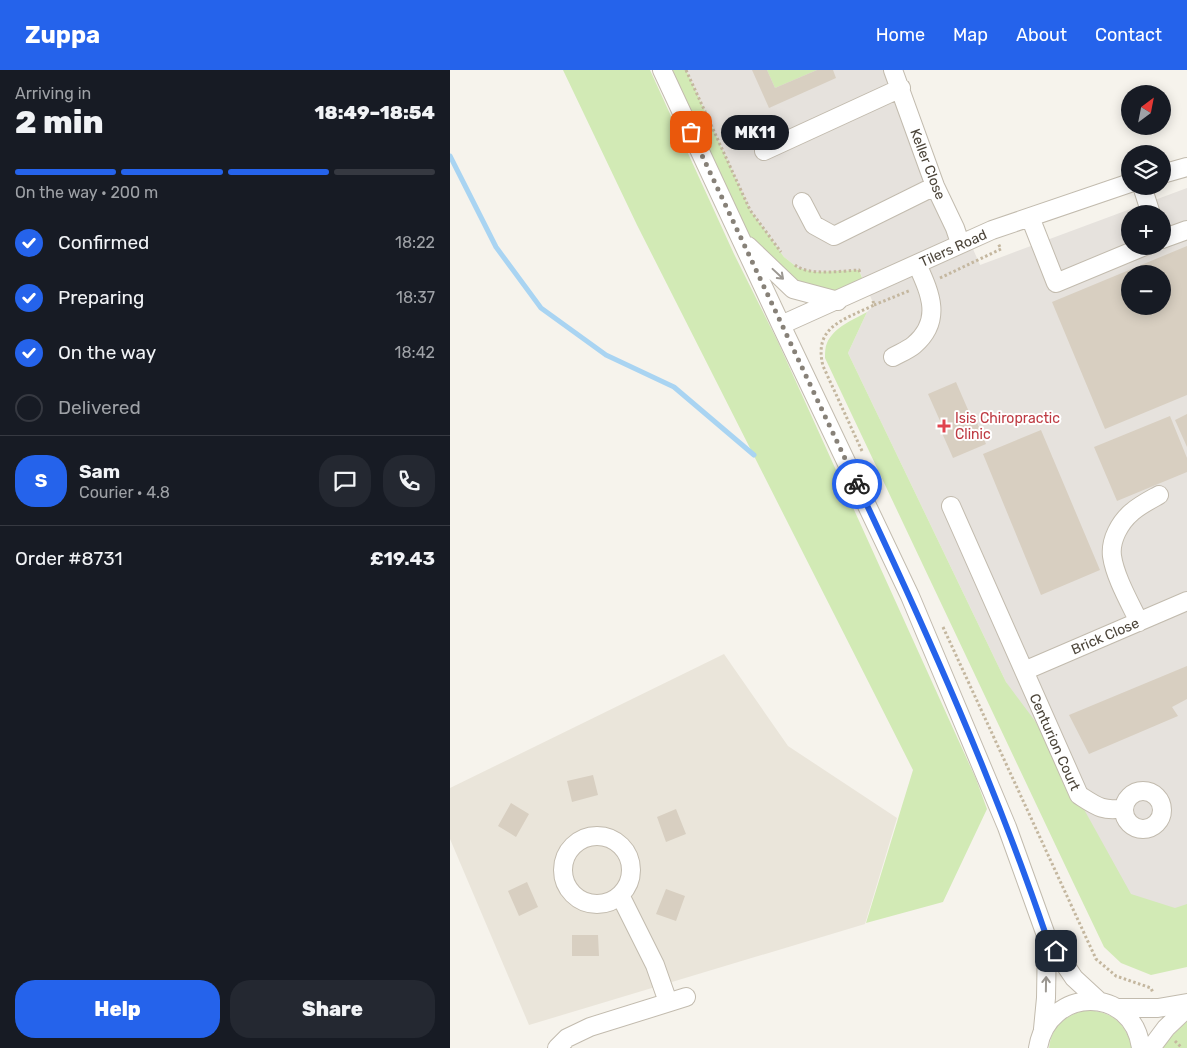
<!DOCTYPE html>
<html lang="en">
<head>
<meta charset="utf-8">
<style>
  :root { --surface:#171b24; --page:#242831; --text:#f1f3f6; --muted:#9ea1a6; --line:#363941; --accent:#2563eb }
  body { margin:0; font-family:Rubik,sans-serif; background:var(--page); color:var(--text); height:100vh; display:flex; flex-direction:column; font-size:19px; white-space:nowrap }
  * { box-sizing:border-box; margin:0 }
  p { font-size:16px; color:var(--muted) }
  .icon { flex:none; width:28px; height:28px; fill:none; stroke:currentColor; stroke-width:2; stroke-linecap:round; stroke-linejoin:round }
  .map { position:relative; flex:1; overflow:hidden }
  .panel { display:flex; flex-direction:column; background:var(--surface); width:450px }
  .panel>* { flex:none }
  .needle { width:32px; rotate:32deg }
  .buttons { position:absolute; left:671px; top:15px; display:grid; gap:10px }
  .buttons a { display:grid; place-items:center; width:50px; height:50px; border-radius:50%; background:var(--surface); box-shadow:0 2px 12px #0003; font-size:25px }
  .pin { position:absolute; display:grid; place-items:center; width:42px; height:42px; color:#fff; margin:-21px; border-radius:10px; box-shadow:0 2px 8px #0006 }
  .courier { position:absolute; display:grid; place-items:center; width:50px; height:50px; margin:-25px; border:4px solid #2563eb; border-radius:50%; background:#fff; color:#222; box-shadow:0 1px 6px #0007 }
  .bubble { position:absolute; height:35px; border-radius:18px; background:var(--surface); box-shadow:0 2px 12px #0003; font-size:16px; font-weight:800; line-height:35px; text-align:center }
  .summary em { font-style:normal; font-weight:800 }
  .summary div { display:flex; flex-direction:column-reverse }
  .summary { display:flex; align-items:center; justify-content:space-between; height:85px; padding:0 15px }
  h1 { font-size:32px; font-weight:800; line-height:38px }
  .bar { display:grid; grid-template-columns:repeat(4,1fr); gap:8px 5px; align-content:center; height:60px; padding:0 15px }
  .bar i { height:6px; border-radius:4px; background:var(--line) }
  .bar .on { background:var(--accent) }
  .bar p { grid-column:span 4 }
  .line { display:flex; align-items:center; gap:12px; padding:0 15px; border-top:1px solid var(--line) }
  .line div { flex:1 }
  .round { display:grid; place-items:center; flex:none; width:52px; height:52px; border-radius:20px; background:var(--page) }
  ol { padding:0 15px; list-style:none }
  li { display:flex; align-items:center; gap:15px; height:55px }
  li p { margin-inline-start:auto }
  li .icon { padding:5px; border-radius:50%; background:var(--accent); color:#fff; stroke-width:4 }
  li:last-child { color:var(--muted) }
  li i { width:28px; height:28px; border:2px solid var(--line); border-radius:50% }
  .action { display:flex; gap:10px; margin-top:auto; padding:10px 15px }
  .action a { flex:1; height:58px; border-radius:20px; background:var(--accent); color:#fff; font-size:20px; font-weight:800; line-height:58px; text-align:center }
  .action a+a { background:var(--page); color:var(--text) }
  header { display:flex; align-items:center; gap:30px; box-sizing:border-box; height:70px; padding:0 25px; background:var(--accent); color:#fff }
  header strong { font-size:24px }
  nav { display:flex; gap:28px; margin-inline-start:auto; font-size:18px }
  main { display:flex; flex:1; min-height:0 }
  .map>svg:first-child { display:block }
  .residential { fill:#eae5da }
  .industrial { fill:#e6e2dd; fill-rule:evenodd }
  .green { fill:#d2eab5 }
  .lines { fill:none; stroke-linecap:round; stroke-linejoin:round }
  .stream { stroke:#a9d4f2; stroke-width:5 }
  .building { fill:#d8cfc1; fill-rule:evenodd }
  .minor-casing { stroke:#c2bbae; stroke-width:20 }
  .path { stroke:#c4b79f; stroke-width:3; stroke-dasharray:2.5 2.5; stroke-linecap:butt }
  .minor { stroke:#fff; stroke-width:18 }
  .oneway { stroke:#9c9892 }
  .done { stroke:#878178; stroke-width:5; stroke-dasharray:0 9 }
  .route { stroke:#2563eb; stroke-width:6 }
  .health-dot { fill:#e0444e; stroke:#fff; stroke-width:2 }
  .labels { text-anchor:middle; stroke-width:4; stroke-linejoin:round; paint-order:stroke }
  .street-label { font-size:14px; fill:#4b4439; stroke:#fff }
  .health-label { font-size:14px; fill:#be3a42; stroke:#fff; text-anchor:start }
</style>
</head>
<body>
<header>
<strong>Zuppa</strong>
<nav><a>Home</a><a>Map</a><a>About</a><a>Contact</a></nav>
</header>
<main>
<section class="panel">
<div class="summary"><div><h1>2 min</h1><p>Arriving in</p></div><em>18:49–18:54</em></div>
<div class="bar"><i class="on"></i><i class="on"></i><i class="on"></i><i></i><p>On the way · 200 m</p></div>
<ol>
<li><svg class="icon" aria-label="check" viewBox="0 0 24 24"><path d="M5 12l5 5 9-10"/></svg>Confirmed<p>18:22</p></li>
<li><svg class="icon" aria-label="check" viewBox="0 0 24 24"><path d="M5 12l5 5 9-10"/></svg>Preparing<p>18:37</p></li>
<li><svg class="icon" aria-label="check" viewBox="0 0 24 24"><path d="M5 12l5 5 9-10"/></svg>On the way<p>18:42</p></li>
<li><i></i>Delivered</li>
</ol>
<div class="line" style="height:90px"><b class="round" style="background:var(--accent);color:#fff">S</b><div><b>Sam</b><p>Courier · 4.8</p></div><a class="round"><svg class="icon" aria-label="chat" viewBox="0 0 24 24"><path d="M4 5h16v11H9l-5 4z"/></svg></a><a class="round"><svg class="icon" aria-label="phone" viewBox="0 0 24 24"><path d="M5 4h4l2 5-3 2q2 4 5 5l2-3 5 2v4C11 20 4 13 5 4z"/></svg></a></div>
<div class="line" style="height:65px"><div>Order #8731</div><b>£19.43</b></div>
<div class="action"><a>Help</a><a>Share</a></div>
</section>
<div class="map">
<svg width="737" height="978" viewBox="0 0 737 978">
  <rect width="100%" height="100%" fill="#f6f3ec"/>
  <path class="residential" d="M274,584L338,676L447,748L415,854L79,955L0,769V718Z"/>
  <path class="industrial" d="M236,0H445L530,195L737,118V869L700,864L556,612L398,283L417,242L424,235L409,200L365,202L348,198L334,187L300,140ZM680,144H712V176H680ZM680,204H712V236H680Z"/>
  <path class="green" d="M113,0H200L284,184L328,272L526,709L537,739L493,832L416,853L463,700L187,155Z
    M213,0H236L300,140L334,187L348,198L365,202L409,200L416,218L388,231L343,219L292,171Z
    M317,0H367L325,18Z
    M417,242L398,283L556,612L585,651L681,824L725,838L737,834V897L701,905L671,893L654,877L622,810L375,288C375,283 375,277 377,273C384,257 403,250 417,242Z
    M637,940C663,942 676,953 682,978H599C601,956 617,944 637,940Z
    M737,951V978H713L716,972Z"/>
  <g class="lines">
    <path class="stream" d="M0,86L46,177L91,238L156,285L224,317L304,385"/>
  </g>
  <path class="building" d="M302,0H317L325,18L367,0H383L386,8L319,38Z
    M737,176V325L655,359L602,232ZM680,204H712V236H680Z
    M506,312L522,349L525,348L536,374L503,388L492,363L495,362L478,324Z
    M737,344V377L725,350Z
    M720,346L737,388V402L667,431L644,377Z
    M591,360L650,500L591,525L533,384Z
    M737,596V629L722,637L728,646L639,684L619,645Z
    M143,705L148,725L122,732L117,711Z
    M61,733L79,744L66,767L48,756Z
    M226,739L236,764L216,772L207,747Z
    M77,812L88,837L69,846L58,821Z
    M216,819L235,826L226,851L206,844Z
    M122,865H148L149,886H122Z"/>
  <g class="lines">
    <g class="minor-casing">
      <path id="minor" d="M212,0L331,255L460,526L557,757L597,868L624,908L650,932
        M443,0L485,116L505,158L510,173
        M314,81L451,18
        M712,104L737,97
        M692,116L701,144
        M352,132L364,155L384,166L485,116
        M580,147L606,213L695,176
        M712,169L737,160
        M298,176L343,219L388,231
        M331,255L542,160L680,113
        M443,287C450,283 458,280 464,275C493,250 480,223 467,194
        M501,436L629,725C646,736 653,742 674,738
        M689,552C680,533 665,507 662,486C660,470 670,452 682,442C690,435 700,430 709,425
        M574,601L737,531
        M674 740a19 19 0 1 1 38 0a19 19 0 1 1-38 0Z
        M113 800a34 34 0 1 1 68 0a34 34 0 1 1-68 0Z
        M170,825L205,895L218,932
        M667,938H708L737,933
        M593,959L596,928L597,868
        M107,978L117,968L140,957L236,927
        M588,978C598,916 683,915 691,978
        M701,978L716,958L737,938"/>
    </g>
    <path class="path" d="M236,0L300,140L331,182
      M345,195C358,206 391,201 409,200L410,203
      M490,208L551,179L548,173
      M424,235L461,220
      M412,381L373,296C363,256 394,250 424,235L423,231
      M493,557L646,889L666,906L701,918L703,923
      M725,971L732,978"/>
    <use href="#minor" class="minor"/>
  </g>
  <defs><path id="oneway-shaft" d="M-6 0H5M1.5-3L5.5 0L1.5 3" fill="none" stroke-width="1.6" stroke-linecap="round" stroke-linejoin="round" transform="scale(1.25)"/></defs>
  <g class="oneway">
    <use href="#oneway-shaft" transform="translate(328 204) rotate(43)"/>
    <use href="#oneway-shaft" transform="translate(596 914) rotate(-89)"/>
  </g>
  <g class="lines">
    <path class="done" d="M241,62L407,414"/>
    <path class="route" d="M407,414C477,562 544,712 597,868L606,881"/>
  </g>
  <path class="health-dot" d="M491.5 348.5h5v5h5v5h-5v5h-5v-5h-5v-5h5z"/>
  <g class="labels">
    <g class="street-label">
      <text transform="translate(478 94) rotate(69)" y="5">Keller Close</text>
      <text transform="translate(503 178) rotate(-24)" y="5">Tilers Road</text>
      <text transform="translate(655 566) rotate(-23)" y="5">Brick Close</text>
      <text transform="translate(605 672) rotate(66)" y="5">Centurion Court</text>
    </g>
    <g class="health-label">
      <text x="505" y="353">Isis Chiropractic<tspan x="505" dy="16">Clinic</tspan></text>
    </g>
  </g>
</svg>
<div class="buttons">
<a><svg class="needle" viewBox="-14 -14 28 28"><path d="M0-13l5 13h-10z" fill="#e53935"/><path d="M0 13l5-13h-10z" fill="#9ea1a6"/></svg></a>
<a><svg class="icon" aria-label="layers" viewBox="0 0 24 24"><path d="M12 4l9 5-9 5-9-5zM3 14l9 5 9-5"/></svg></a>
<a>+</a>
<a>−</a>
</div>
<div class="pin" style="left:241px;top:62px;background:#ea580c"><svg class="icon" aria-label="bag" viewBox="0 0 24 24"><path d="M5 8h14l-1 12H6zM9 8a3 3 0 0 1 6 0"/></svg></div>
<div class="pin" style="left:606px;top:881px;background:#1f2937"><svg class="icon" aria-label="home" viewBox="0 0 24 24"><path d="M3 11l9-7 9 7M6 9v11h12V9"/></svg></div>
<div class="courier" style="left:407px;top:414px"><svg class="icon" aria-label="bike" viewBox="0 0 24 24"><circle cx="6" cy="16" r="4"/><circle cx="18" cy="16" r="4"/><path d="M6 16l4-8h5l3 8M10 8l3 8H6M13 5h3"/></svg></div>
<div class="bubble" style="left:271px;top:45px;width:68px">MK11</div>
</div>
</main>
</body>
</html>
